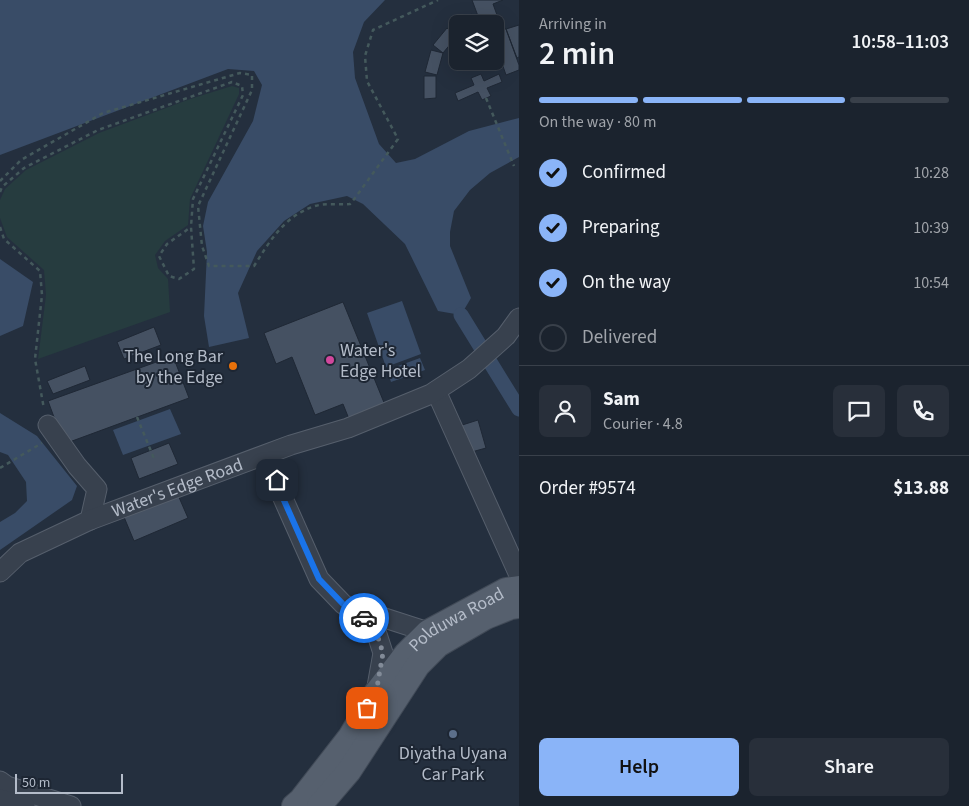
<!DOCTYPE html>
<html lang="en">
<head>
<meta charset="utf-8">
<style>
  :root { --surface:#1b232e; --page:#282f3a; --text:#f1f3f6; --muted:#a0a4aa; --line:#39404a; --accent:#8ab4f8 }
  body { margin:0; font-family:"Source Sans 3",sans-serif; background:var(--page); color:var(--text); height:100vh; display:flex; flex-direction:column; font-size:19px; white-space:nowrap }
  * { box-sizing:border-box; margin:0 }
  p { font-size:16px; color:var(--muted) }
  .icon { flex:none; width:28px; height:28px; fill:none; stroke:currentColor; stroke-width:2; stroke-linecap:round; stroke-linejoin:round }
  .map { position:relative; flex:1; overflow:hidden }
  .side { display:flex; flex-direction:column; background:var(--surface); width:450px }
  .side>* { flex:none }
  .fabs { position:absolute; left:449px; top:15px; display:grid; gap:10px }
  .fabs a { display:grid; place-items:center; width:55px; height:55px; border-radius:8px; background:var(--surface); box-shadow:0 5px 20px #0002,0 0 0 1px var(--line); font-size:25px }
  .scale { position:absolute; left:15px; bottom:12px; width:108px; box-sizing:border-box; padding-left:5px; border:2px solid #b4bcc9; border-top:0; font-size:14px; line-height:18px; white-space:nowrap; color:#b4bcc9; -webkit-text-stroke:4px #1d2633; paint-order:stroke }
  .pin { position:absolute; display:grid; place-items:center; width:42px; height:42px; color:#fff; margin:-21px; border-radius:10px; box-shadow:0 2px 8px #0006 }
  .courier { position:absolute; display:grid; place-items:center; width:50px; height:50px; margin:-25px; border:4px solid #1a73e8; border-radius:50%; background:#fff; color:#222; box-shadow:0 1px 6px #0007 }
  .summary em { font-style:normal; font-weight:600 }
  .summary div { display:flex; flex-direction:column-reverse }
  .summary { display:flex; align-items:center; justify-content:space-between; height:85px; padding:0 20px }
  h1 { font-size:32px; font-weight:600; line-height:38px }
  .bar { display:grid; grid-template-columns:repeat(4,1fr); gap:8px 5px; align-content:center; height:60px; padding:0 20px }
  .bar i { height:6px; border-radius:4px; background:var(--line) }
  .bar .selected { background:var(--accent) }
  .bar p { grid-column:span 4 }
  .line { display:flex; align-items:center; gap:12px; padding:0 20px; border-top:1px solid var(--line) }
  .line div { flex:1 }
  .round { display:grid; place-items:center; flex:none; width:52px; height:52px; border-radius:8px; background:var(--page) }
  ol { padding:0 20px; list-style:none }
  li { display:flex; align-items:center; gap:15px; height:55px }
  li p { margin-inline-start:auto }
  li .icon { padding:5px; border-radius:50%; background:var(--accent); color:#111; stroke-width:4 }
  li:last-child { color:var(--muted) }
  li i { width:28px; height:28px; border:2px solid var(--line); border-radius:50% }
  .primary-button { display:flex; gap:10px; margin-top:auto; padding:10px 20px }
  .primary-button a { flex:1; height:58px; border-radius:8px; background:var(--accent); color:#111; font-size:20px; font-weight:600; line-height:58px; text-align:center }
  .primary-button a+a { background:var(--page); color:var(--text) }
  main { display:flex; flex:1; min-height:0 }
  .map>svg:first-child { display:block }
  .green { fill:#263c3f }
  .water { fill:#394c67 }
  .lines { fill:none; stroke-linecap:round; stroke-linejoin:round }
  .canal { stroke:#394c67; stroke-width:15 }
  .building { fill:#455162; stroke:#1f2835 }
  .minor-casing { stroke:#565f6c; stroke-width:21 }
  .major-casing { stroke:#414a57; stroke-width:26 }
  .path { stroke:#44595c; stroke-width:2.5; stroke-dasharray:4 4; stroke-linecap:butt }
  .minor { stroke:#38414e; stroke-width:19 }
  .major { stroke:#56606e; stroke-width:24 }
  .done { stroke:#828b98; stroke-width:5; stroke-dasharray:0 9 }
  .route { stroke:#1a73e8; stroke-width:6 }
  .hotel-dot { fill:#d1479c; stroke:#1d2633; stroke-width:2 }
  .food-dot { fill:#e8710a; stroke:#1d2633; stroke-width:2 }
  .service-dot { fill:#5c6f8a; stroke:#1d2633; stroke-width:2 }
  .labels { text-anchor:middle; stroke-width:4; stroke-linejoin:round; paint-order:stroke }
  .poi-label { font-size:18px; fill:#b4bcc9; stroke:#1d2633; text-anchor:start }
  .street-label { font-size:18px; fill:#b4bcc9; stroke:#1d2633 }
</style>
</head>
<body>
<main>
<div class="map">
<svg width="519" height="806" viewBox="0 0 519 806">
  <rect width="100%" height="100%" fill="#242f3e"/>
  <path class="green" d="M232,86L239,88V94L190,199L188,225L165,241L155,255L158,268L168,279L170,312L38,359L46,295L44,270L7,237L0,218V200L5,189L26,170L99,133L190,99Z"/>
  <path class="water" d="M0,0H385L364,22L353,52L355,78L379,144L396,163L415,159L469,131L519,118V157L490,173L470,190L454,211L450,232V246L471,298L461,315L438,311L405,244L363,204L347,196L310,204L284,221L257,251L238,293L249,338L209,347L204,316L207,252L203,226L208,202L253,121L262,85L254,71L228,69L0,155Z
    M0,259L33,282L23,326L0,336Z
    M402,301L421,354L386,367L367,313Z
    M420,358L425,370L391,382L387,370Z
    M170,409L181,434L123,455L113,430Z
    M0,413L37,436L77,486L72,500L0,550V522L15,513L27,501L26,482L8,455L0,452Z"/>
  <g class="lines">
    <path class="canal" d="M461,315L519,409"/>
  </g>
  <path class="building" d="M472,0H503L493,4L501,26L495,28V24H481Z
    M472,14L477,24H458L457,35L452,24Z
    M519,25V57L517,58L506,29Z
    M501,26L506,29L519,65V70L506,75L495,43V28Z
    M447,28L457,36L443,53L433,45Z
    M431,50L443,53L437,75L425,72Z
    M481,74L484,81L499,74L502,82L487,88L491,96L482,100L478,92L458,101L455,93L474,85L471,78Z
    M424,76H436V98L424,99Z
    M343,302L385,405L349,419L343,404L315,415L292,357L276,364L264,333Z
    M154,327L161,345L124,359L117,342Z
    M173,356L189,398L64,444L48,401Z
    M85,366L90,380L53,394L47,381Z
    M478,420L486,448L468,453L459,426Z
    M169,443L178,464L139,479L131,458Z
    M178,495L188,518L134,541L124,517Z"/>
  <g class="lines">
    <g class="minor-casing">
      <g id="minor">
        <path d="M436,391L519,575"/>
        <path d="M48,425L77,466L97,489L90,520"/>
        <path d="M277,480L282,496L319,579L343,604L374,625L383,653L376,692"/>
        <path id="s1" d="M0,572L20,553L90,520L291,445L348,428L431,394L469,369L506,336L519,318"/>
        <path d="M363,611L428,632"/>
        <path d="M0,781L7,786L71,806"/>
        <path d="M0,799L25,806"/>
      </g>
    </g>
    <g class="major-casing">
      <g id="major">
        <path id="s2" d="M294,806L301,800L350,737L376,693L406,654L428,632L506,590L519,588"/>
        <path d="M319,806L349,771L418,665L438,645L486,617L511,607L519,606"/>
      </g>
    </g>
    <path class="path" d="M486,98L514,166
      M0,181L21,160L103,113L240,73L252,75V90L198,206L202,246L209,266H254C270,241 284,216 315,206C325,203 339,205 350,204L352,202L398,139L367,81L365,56L373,30L438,0
      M0,192L2,187L24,168L98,130L232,82L242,86L243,95L193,199L191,227L194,269L179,279L169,276L159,256L167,244L191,227
      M0,227L4,239L40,271L42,295L35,359L44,409
      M137,417L155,461
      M0,468L42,443"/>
    <use href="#minor" class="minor"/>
    <use href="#major" class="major"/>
  </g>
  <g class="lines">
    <path class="done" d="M364,618L374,625L383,653L376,693L367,708"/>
    <path class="route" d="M277,480L282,496L319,579L343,604L364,618"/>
  </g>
  <circle class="hotel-dot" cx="330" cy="360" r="5"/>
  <circle class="food-dot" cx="233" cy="366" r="5"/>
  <circle class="service-dot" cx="453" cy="734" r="5"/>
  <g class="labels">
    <g class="poi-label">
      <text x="340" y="356">Water's<tspan x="340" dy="21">Edge Hotel</tspan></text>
      <text x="223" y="362" text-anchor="end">The Long Bar<tspan x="223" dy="21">by the Edge</tspan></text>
      <text x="453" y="759" text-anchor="middle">Diyatha Uyana<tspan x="453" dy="21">Car Park</tspan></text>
    </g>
    <g class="street-label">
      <text dy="6" stroke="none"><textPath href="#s1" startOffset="198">Water's Edge Road</textPath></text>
      <text dy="6" stroke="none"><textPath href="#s2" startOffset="251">Polduwa Road</textPath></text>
    </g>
  </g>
</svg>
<div class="fabs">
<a><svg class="icon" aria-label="layers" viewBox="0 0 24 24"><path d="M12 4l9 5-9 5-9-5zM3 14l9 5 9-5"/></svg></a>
</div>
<div class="scale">50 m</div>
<div class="pin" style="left:367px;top:708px;background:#ea580c"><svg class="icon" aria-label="bag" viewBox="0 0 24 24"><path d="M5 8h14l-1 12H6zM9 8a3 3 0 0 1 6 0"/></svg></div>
<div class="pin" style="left:277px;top:480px;background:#1f2937"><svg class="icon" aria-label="home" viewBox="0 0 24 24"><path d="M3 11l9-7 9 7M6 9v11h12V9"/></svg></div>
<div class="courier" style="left:364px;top:618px"><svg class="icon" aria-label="car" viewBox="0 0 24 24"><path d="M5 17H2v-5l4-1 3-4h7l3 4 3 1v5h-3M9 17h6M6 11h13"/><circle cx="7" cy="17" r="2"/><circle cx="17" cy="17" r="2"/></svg></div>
</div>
<section class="side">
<div class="summary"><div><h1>2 min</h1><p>Arriving in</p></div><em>10:58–11:03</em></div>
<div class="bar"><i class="selected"></i><i class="selected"></i><i class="selected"></i><i></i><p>On the way · 80 m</p></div>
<ol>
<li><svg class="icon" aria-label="check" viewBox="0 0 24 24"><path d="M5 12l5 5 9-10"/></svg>Confirmed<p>10:28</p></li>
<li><svg class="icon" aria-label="check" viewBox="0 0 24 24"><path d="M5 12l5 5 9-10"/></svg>Preparing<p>10:39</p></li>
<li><svg class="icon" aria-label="check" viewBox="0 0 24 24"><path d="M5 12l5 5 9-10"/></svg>On the way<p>10:54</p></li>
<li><i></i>Delivered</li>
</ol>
<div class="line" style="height:90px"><a class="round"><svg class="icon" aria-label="person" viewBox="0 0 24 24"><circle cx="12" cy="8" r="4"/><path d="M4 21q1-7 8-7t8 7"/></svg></a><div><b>Sam</b><p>Courier · 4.8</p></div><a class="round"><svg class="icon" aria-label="chat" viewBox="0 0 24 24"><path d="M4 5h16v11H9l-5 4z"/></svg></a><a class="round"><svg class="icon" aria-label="phone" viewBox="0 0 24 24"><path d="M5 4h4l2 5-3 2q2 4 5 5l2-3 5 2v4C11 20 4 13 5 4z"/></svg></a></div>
<div class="line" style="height:65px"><div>Order #9574</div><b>$13.88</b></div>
<div class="primary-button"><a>Help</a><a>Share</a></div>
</section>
</main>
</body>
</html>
